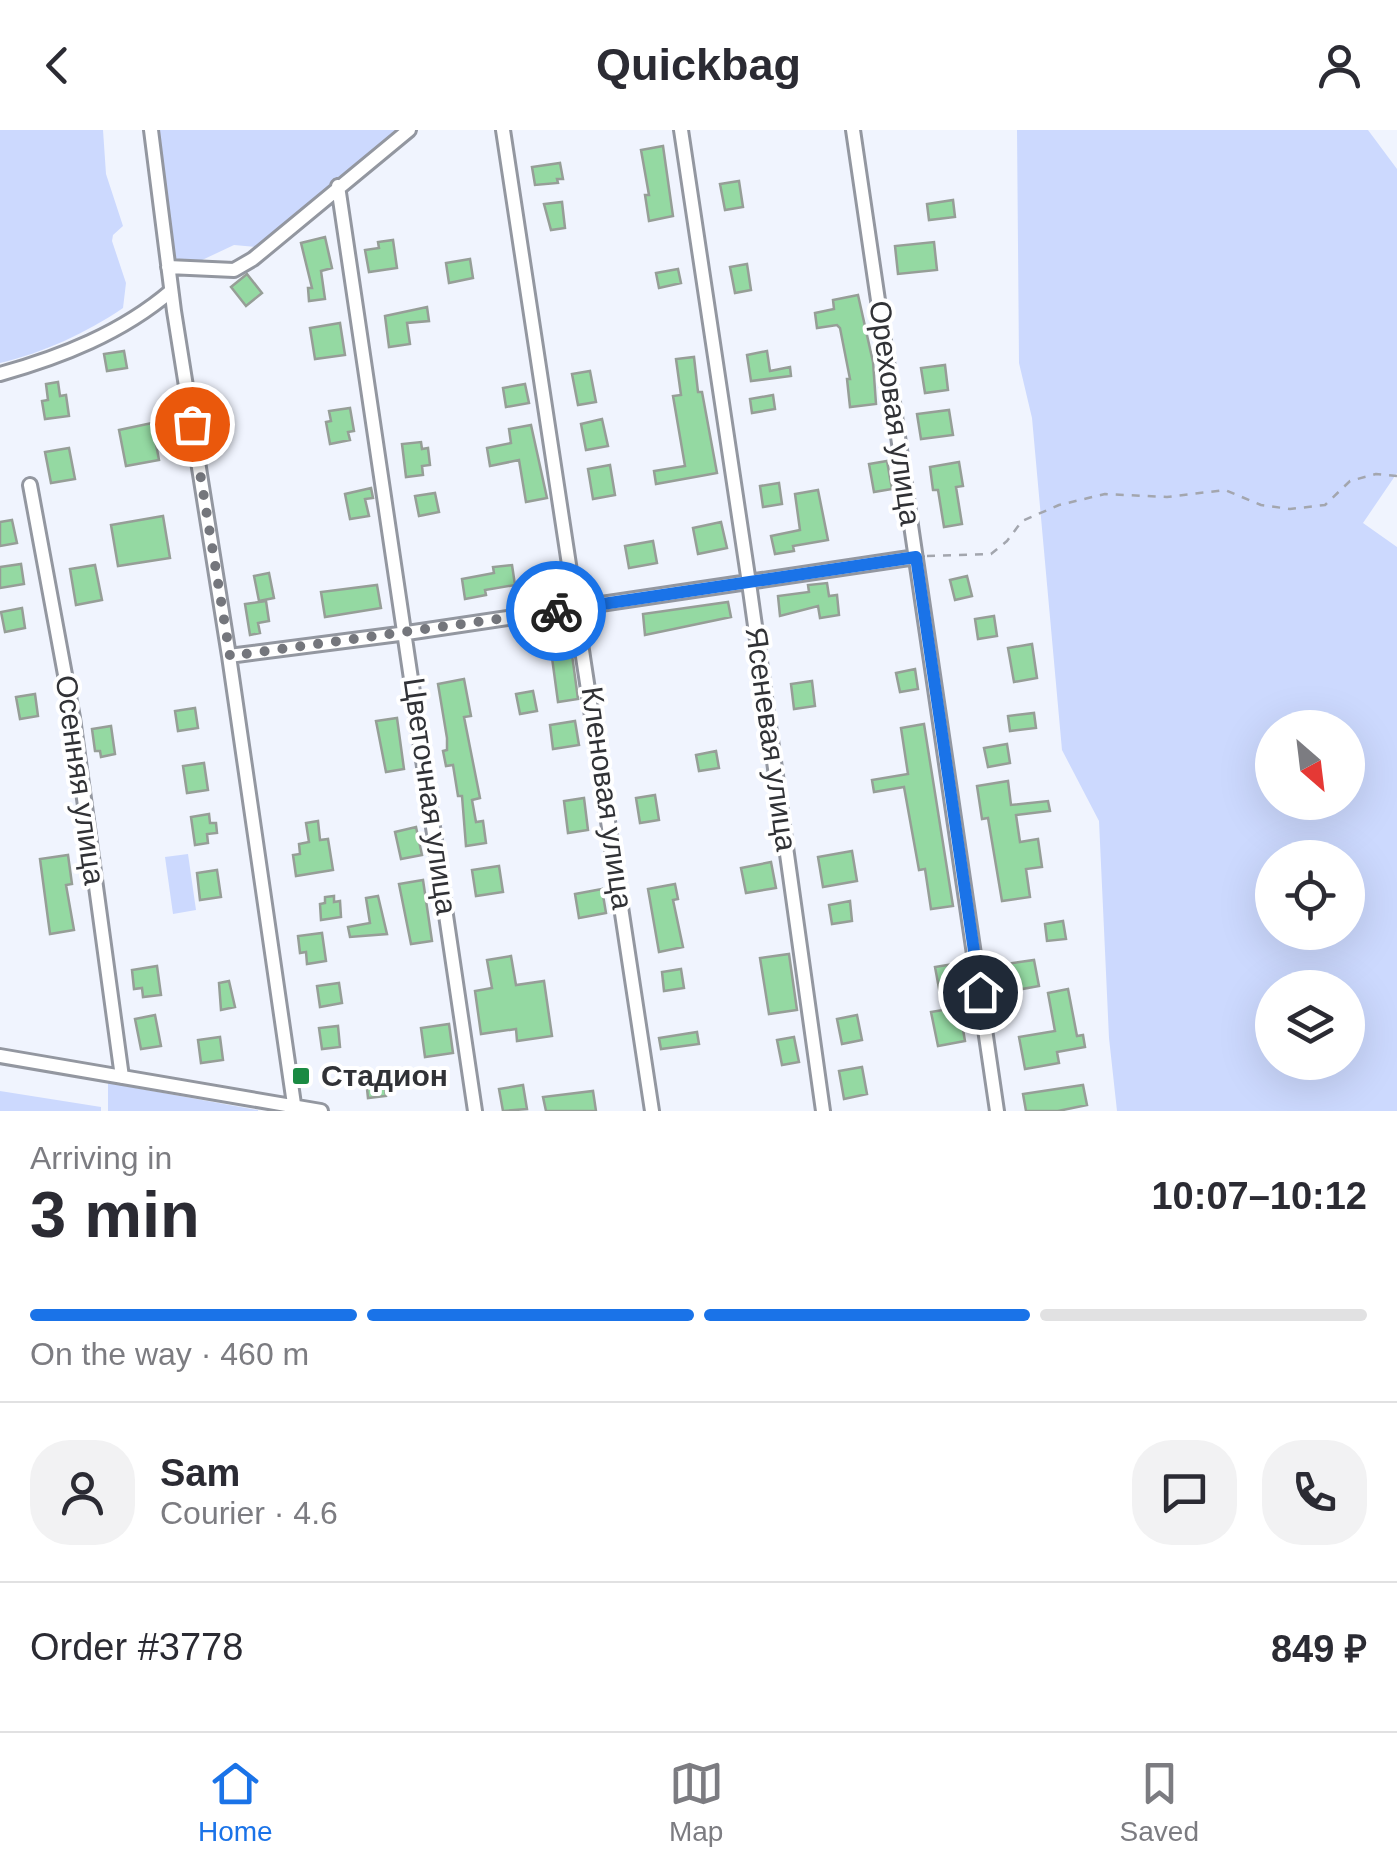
<!DOCTYPE html>
<html lang="en">
<head>
<meta charset="utf-8">
<style>
  :root { --surface:#fff; --page:#f2f2f3; --text:#2b2b33; --muted:#7c7c81; --line:#e1e1e2; --accent:#1a73e8 }
  body { margin:0; font-family:Arial,sans-serif; background:var(--page); color:var(--text); height:100vh; display:flex; flex-direction:column; font-size:38px; white-space:nowrap }
  * { box-sizing:border-box; margin:0 }
  p { font-size:32px; color:var(--muted) }
  .icon { flex:none; width:55px; height:55px; fill:none; stroke:currentColor; stroke-width:2; stroke-linecap:round; stroke-linejoin:round }
  .map { position:relative; height:981px; overflow:hidden }
  .side { display:flex; flex-direction:column; background:var(--surface); flex:1 }
  .side>* { flex:none }
  .needle { width:65px; rotate:152deg }
  .tools { position:absolute; left:1255px; top:580px; display:grid; gap:20px }
  .tools a { display:grid; place-items:center; width:110px; height:110px; border-radius:50%; background:var(--surface); box-shadow:0 10px 40px #0002; font-size:50px }
  .pin { position:absolute; display:grid; place-items:center; width:85px; height:85px; color:#fff; margin:-42px; border:5px solid #fff; border-radius:50%; box-shadow:0 2px 10px #0007 }
  .courier { position:absolute; display:grid; place-items:center; width:100px; height:100px; margin:-50px; border:8px solid #1a73e8; border-radius:50%; background:#fff; color:#222; box-shadow:0 2px 12px #0007 }
  .overview em { font-style:normal; font-weight:600 }
  .overview div { display:flex; flex-direction:column-reverse }
  .overview { display:flex; align-items:center; justify-content:space-between; height:170px; padding:0 30px }
  h1 { font-size:65px; font-weight:600; line-height:75px }
  .bar { display:grid; grid-template-columns:repeat(4,1fr); gap:15px 10px; align-content:center; height:120px; padding:0 30px }
  .bar i { height:12px; border-radius:8px; background:var(--line) }
  .bar .current { background:var(--accent) }
  .bar p { grid-column:span 4 }
  .line { display:flex; align-items:center; gap:25px; padding:0 30px; border-top:2px solid var(--line) }
  .line div { flex:1 }
  .round { display:grid; place-items:center; flex:none; width:105px; height:105px; border-radius:40px; background:var(--page) }
  header { display:flex; justify-content:space-between; align-items:center; height:130px; padding:0 30px; background:var(--surface); font-size:45px; font-weight:600 }
  .dock { display:flex; justify-content:space-around; align-items:center; height:140px; border-top:2px solid var(--line); background:var(--surface); font-size:28px; color:var(--muted) }
  .dock a { display:grid; justify-items:center; gap:5px }
  .dock .current { color:var(--accent) }
  .map>svg:first-child { display:block }
  .green { fill:#ccd9fe; fill-rule:evenodd }
  .building { fill:#94d9a2; stroke:#969e97; stroke-width:2.5 }
  .lines { fill:none; stroke-linecap:round; stroke-linejoin:round }
  .street-casing { stroke:#9397a0; stroke-width:18 }
  .path { stroke:#a3a6ae; stroke-width:2.5; stroke-dasharray:8 8; stroke-linecap:butt }
  .street { stroke:#fff; stroke-width:12 }
  .done { stroke:#74767c; stroke-width:10; stroke-dasharray:0 18 }
  .route { stroke:#1a73e8; stroke-width:12 }
  .poi-dot { fill:#1a8a43; stroke:#fff; stroke-width:4 }
  .labels { text-anchor:middle; stroke-width:8; stroke-linejoin:round; paint-order:stroke }
  .street-label { font-size:30px; fill:#313236; stroke:#fff }
  .poi-label { font-size:30px; font-weight:bold; fill:#313236; stroke:#fff; text-anchor:start }
</style>
</head>
<body>
<header><svg class="icon" aria-label="back" viewBox="0 0 24 24"><path d="M15 5l-7 7 7 7"/></svg>Quickbag<svg class="icon" aria-label="person" viewBox="0 0 24 24"><circle cx="12" cy="8" r="4"/><path d="M4 21q1-7 8-7t8 7"/></svg></header>
<div class="map">
<svg width="1397" height="981" viewBox="0 0 1397 981">
  <rect width="100%" height="100%" fill="#f0f4fe"/>
  <path class="green" d="M0,0H103L106,44L123,96L113,105L112,111L126,153L123,178C86,203 43,223 0,233Z
    M156,0H399L331,53V61L257,117L234,115L200,131L173,134Z
    M1017,0H1368L1397,39V343L1363,393L1397,417V981H1117L1109,908L1099,691L1062,620L1032,288L1019,233ZM1272,598H1348V672H1272ZM1272,728H1348V802H1272ZM1272,858H1348V932H1272Z
    M188,724L196,780L173,784L165,727Z
    M108,953L258,980V981H108Z
    M0,961L101,977V981H0Z"/>
  <path class="building" d="M663,16L673,86L649,91L645,65H649L641,20Z
    M560,33L563,49H557L558,53L535,55L532,37Z
    M739,51L743,77L725,80L720,54Z
    M953,70L955,87L929,90L927,74Z
    M562,72L565,98L551,100L544,74Z
    M325,107L332,138L321,141L325,169L309,171L308,158H312L301,113Z
    M393,110L397,138L369,142L365,120L379,118L378,112Z
    M934,112L937,140L898,144L895,116Z
    M470,129L473,148L449,153L446,133Z
    M747,134L751,160L735,163L730,137Z
    M678,139L681,153L659,158L656,143Z
    M247,144L262,163L246,176L231,157Z
    M858,165L873,232L876,274L850,277L847,249H850L840,198L837,195L817,198L815,183L834,179L833,170Z
    M427,177L429,191L407,193L410,214L389,217L385,186Z
    M340,193L345,225L315,229L310,198Z
    M124,221L127,238L107,241L104,224Z
    M767,221L770,241L790,237L791,246L751,251L747,225Z
    M694,227L698,262H702L717,343L656,354L654,341L685,336L673,266L681,265L676,229Z
    M945,235L948,260L925,263L921,238Z
    M590,241L596,272L578,275L572,244Z
    M58,252L60,266L66,265L69,286L45,289L42,271L48,270L46,254Z
    M525,254L529,273L506,277L503,258Z
    M773,265L775,279L752,283L750,269Z
    M350,278L354,301L348,302L350,310L330,314L326,292L331,291L329,281Z
    M949,280L953,305L921,309L917,284Z
    M602,289L608,316L586,320L581,294Z
    M152,293L159,330L126,336L119,300Z
    M531,295L547,368L526,372L519,330L490,336L487,318L511,313L509,299Z
    M421,312L422,319L428,318L430,335L422,336L423,345L406,347L402,314Z
    M69,318L75,349L51,353L45,322Z
    M887,331L892,359L874,362L869,334Z
    M959,332L963,356L956,357L962,394L944,397L938,360H933L930,337Z
    M610,335L615,365L593,369L588,339Z
    M779,353L782,374L763,377L760,356Z
    M371,358L373,368L365,369L369,386L350,389L345,364Z
    M818,360L828,410L793,416L794,421L775,424L771,406L800,400L795,364Z
    M435,363L439,382L419,386L415,366Z
    M163,386L170,428L118,436L111,395Z
    M12,390L17,413L0,416V392Z
    M721,392L727,418L698,424L693,398Z
    M653,411L657,433L629,438L625,416Z
    M21,434L24,454L0,458V437Z
    M95,435L102,470L76,475L70,439Z
    M512,435L515,455L485,460L486,465L465,469L462,449L494,443L493,437Z
    M269,443L274,468L259,471L254,446Z
    M967,446L972,466L955,470L950,450Z
    M827,453L829,466L837,465L839,485L820,488L818,476L780,486L778,466L809,462L808,455Z
    M377,455L381,478L325,487L321,462Z
    M266,471L269,491L258,493L260,503L250,505L245,474Z
    M728,472L731,487L645,505L643,484Z
    M22,478L25,498L5,502L1,482Z
    M994,486L997,506L978,509L975,489Z
    M568,495L578,569L558,572L548,498Z
    M1032,514L1037,548L1014,552L1008,518Z
    M915,539L918,559L900,562L896,543Z
    M464,549L471,586L464,587L480,668L472,670L476,692L483,691L486,713L466,716L462,666H458L453,635L446,636L443,621L447,620V608L438,554Z
    M812,551L815,576L794,579L791,554Z
    M533,561L537,581L520,584L516,564Z
    M35,564L38,586L20,589L16,567Z
    M195,578L198,598L178,601L175,581Z
    M1034,583L1036,598L1010,601L1008,586Z
    M397,588L404,639L386,642L376,591Z
    M575,591L579,615L553,619L550,595Z
    M924,594L953,776L931,779L925,739L919,740L904,657L874,662L872,650L908,644L901,598Z
    M111,596L115,624L101,627L100,621H95L92,599Z
    M1007,614L1010,633L988,637L984,618Z
    M716,621L719,638L699,641L696,625Z
    M204,633L208,660L187,663L183,636Z
    M1008,651L1011,675L1048,671L1050,681L1016,685L1020,712L1038,709L1042,737L1026,739L1030,767L1002,771L988,688L982,689L977,656Z
    M655,665L659,690L640,693L636,668Z
    M584,668L588,700L568,703L564,671Z
    M209,684L210,693H216L217,703L207,704L208,713L195,715L191,687Z
    M318,691L320,710L328,709L333,740L296,746L293,725L300,724L299,714L309,712L306,693Z
    M416,697L422,725L401,729L395,702Z
    M852,721L857,751L823,757L818,727Z
    M68,725L72,754L66,755L74,800L50,804L40,729Z
    M771,732L776,758L746,763L741,738Z
    M499,736L503,762L476,766L472,740Z
    M217,740L221,767L200,770L197,743Z
    M423,750L432,811L411,814L399,754Z
    M675,754L678,769L673,770L683,817L659,822L648,759Z
    M602,759L606,783L579,788L575,764Z
    M334,766V772L340,771L341,787L321,790L320,774L325,773V767Z
    M378,766L387,804L350,807L348,797L370,793L366,768Z
    M850,771L852,791L832,794L829,775Z
    M1063,791L1066,809L1047,811L1045,794Z
    M322,803L326,831L307,834L306,822L300,823L298,806Z
    M789,824L797,880L769,884L760,828Z
    M511,826L516,855L544,851L552,906L517,911L516,899L481,904L475,861L492,858L487,830Z
    M1034,830L1039,856L1011,861L1006,834Z
    M960,833L966,863L957,865L965,911L938,916L931,882L943,880L935,837Z
    M157,836L161,865L143,867L142,858L134,859L132,840Z
    M681,839L684,858L664,861L662,842Z
    M229,851L235,877L221,880L219,853Z
    M339,853L342,873L320,877L317,856Z
    M1068,859L1077,906L1083,905L1085,917L1057,922L1059,933L1025,939L1019,907L1055,901L1048,863Z
    M155,885L161,916L141,919L135,889Z
    M857,885L862,910L842,914L837,889Z
    M449,894L453,923L425,927L421,898Z
    M338,896L340,917L322,919L319,898Z
    M697,902L699,914L661,919L659,908Z
    M220,907L223,930L201,933L198,910Z
    M794,907L799,932L782,935L777,910Z
    M862,937L867,964L844,969L839,941Z
    M384,947L386,966L368,968L366,949Z
    M523,955L527,979L503,981L499,959Z
    M1083,955L1087,975L1058,981H1026L1023,964Z
    M593,961L596,981H546L543,967Z"/>
  <g class="lines">
    <g class="street-casing">
      <path id="street" d="M151,0L174,181L229,526L295,981
        M503,0L652,981
        M681,0L749,453L823,981
        M853,0L997,981
        M338,56L475,981
        M168,137L234,140L253,129L409,0
        M0,244C61,227 122,203 171,161
        M30,355L73,588L122,947
        M229,526L407,503L916,427
        M0,926L321,981"/>
    </g>
    <path class="path" d="M927,426L991,424L1007,411L1022,391L1059,375L1105,364L1167,367L1225,360L1261,375L1290,379L1325,375L1350,351L1376,344L1397,346"/>
    <use href="#street" class="street"/>
  </g>
  <g class="lines">
    <path class="done" d="M192,294L230,526L556,481"/>
    <path class="route" d="M556,481L916,427L980,862"/>
  </g>
  <rect class="poi-dot" x="291" y="936" width="20" height="20" rx="5"/>
  <g class="labels">
    <g class="street-label">
      <text transform="translate(895 283) rotate(82)" y="10">Ореховая улица</text>
      <text transform="translate(771 609) rotate(82)" y="10">Ясеневая улица</text>
      <text transform="translate(80 650) rotate(82)" y="10">Осенняя улица</text>
      <text transform="translate(430 666) rotate(82)" y="10">Цветочная улица</text>
      <text transform="translate(607 668) rotate(82)" y="10">Кленовая улица</text>
    </g>
    <g class="poi-label">
      <text x="321" y="956">Стадион</text>
    </g>
  </g>
</svg>
<div class="tools">
<a><svg class="needle" viewBox="-14 -14 28 28"><path d="M0-13l5 13h-10z" fill="#e53935"/><path d="M0 13l5-13h-10z" fill="#7c7c81"/></svg></a>
<a><svg class="icon" aria-label="locate" viewBox="0 0 24 24"><circle cx="12" cy="12" r="6"/><path d="M12 2v4M12 18v4M2 12h4M18 12h4"/></svg></a>
<a><svg class="icon" aria-label="layers" viewBox="0 0 24 24"><path d="M12 4l9 5-9 5-9-5zM3 14l9 5 9-5"/></svg></a>
</div>
<div class="pin" style="left:192px;top:294px;background:#ea580c"><svg class="icon" aria-label="bag" viewBox="0 0 24 24"><path d="M5 8h14l-1 12H6zM9 8a3 3 0 0 1 6 0"/></svg></div>
<div class="pin" style="left:980px;top:862px;background:#1f2937"><svg class="icon" aria-label="home" viewBox="0 0 24 24"><path d="M3 11l9-7 9 7M6 9v11h12V9"/></svg></div>
<div class="courier" style="left:556px;top:481px"><svg class="icon" aria-label="bike" viewBox="0 0 24 24"><circle cx="6" cy="16" r="4"/><circle cx="18" cy="16" r="4"/><path d="M6 16l4-8h5l3 8M10 8l3 8H6M13 5h3"/></svg></div>
</div>
<section class="side">
<div class="overview"><div><h1>3 min</h1><p>Arriving in</p></div><em>10:07–10:12</em></div>
<div class="bar"><i class="current"></i><i class="current"></i><i class="current"></i><i></i><p>On the way · 460 m</p></div>
<div class="line" style="height:180px"><a class="round"><svg class="icon" aria-label="person" viewBox="0 0 24 24"><circle cx="12" cy="8" r="4"/><path d="M4 21q1-7 8-7t8 7"/></svg></a><div><b>Sam</b><p>Courier · 4.6</p></div><a class="round"><svg class="icon" aria-label="chat" viewBox="0 0 24 24"><path d="M4 5h16v11H9l-5 4z"/></svg></a><a class="round"><svg class="icon" aria-label="phone" viewBox="0 0 24 24"><path d="M5 4h4l2 5-3 2q2 4 5 5l2-3 5 2v4C11 20 4 13 5 4z"/></svg></a></div>
<div class="line" style="height:130px"><div>Order #3778</div><b>849 ₽</b></div>
</section>
<nav class="dock">
<a class="current"><svg class="icon" aria-label="home" viewBox="0 0 24 24"><path d="M3 11l9-7 9 7M6 9v11h12V9"/></svg>Home</a>
<a><svg class="icon" aria-label="map" viewBox="0 0 24 24"><path d="M3 6l6-2 6 2 6-2v14l-6 2-6-2-6 2zM9 4v14M15 6v14"/></svg>Map</a>
<a><svg class="icon" aria-label="saved" viewBox="0 0 24 24"><path d="M7 4h10v16l-5-4-5 4z"/></svg>Saved</a>
</nav>
</body>
</html>
